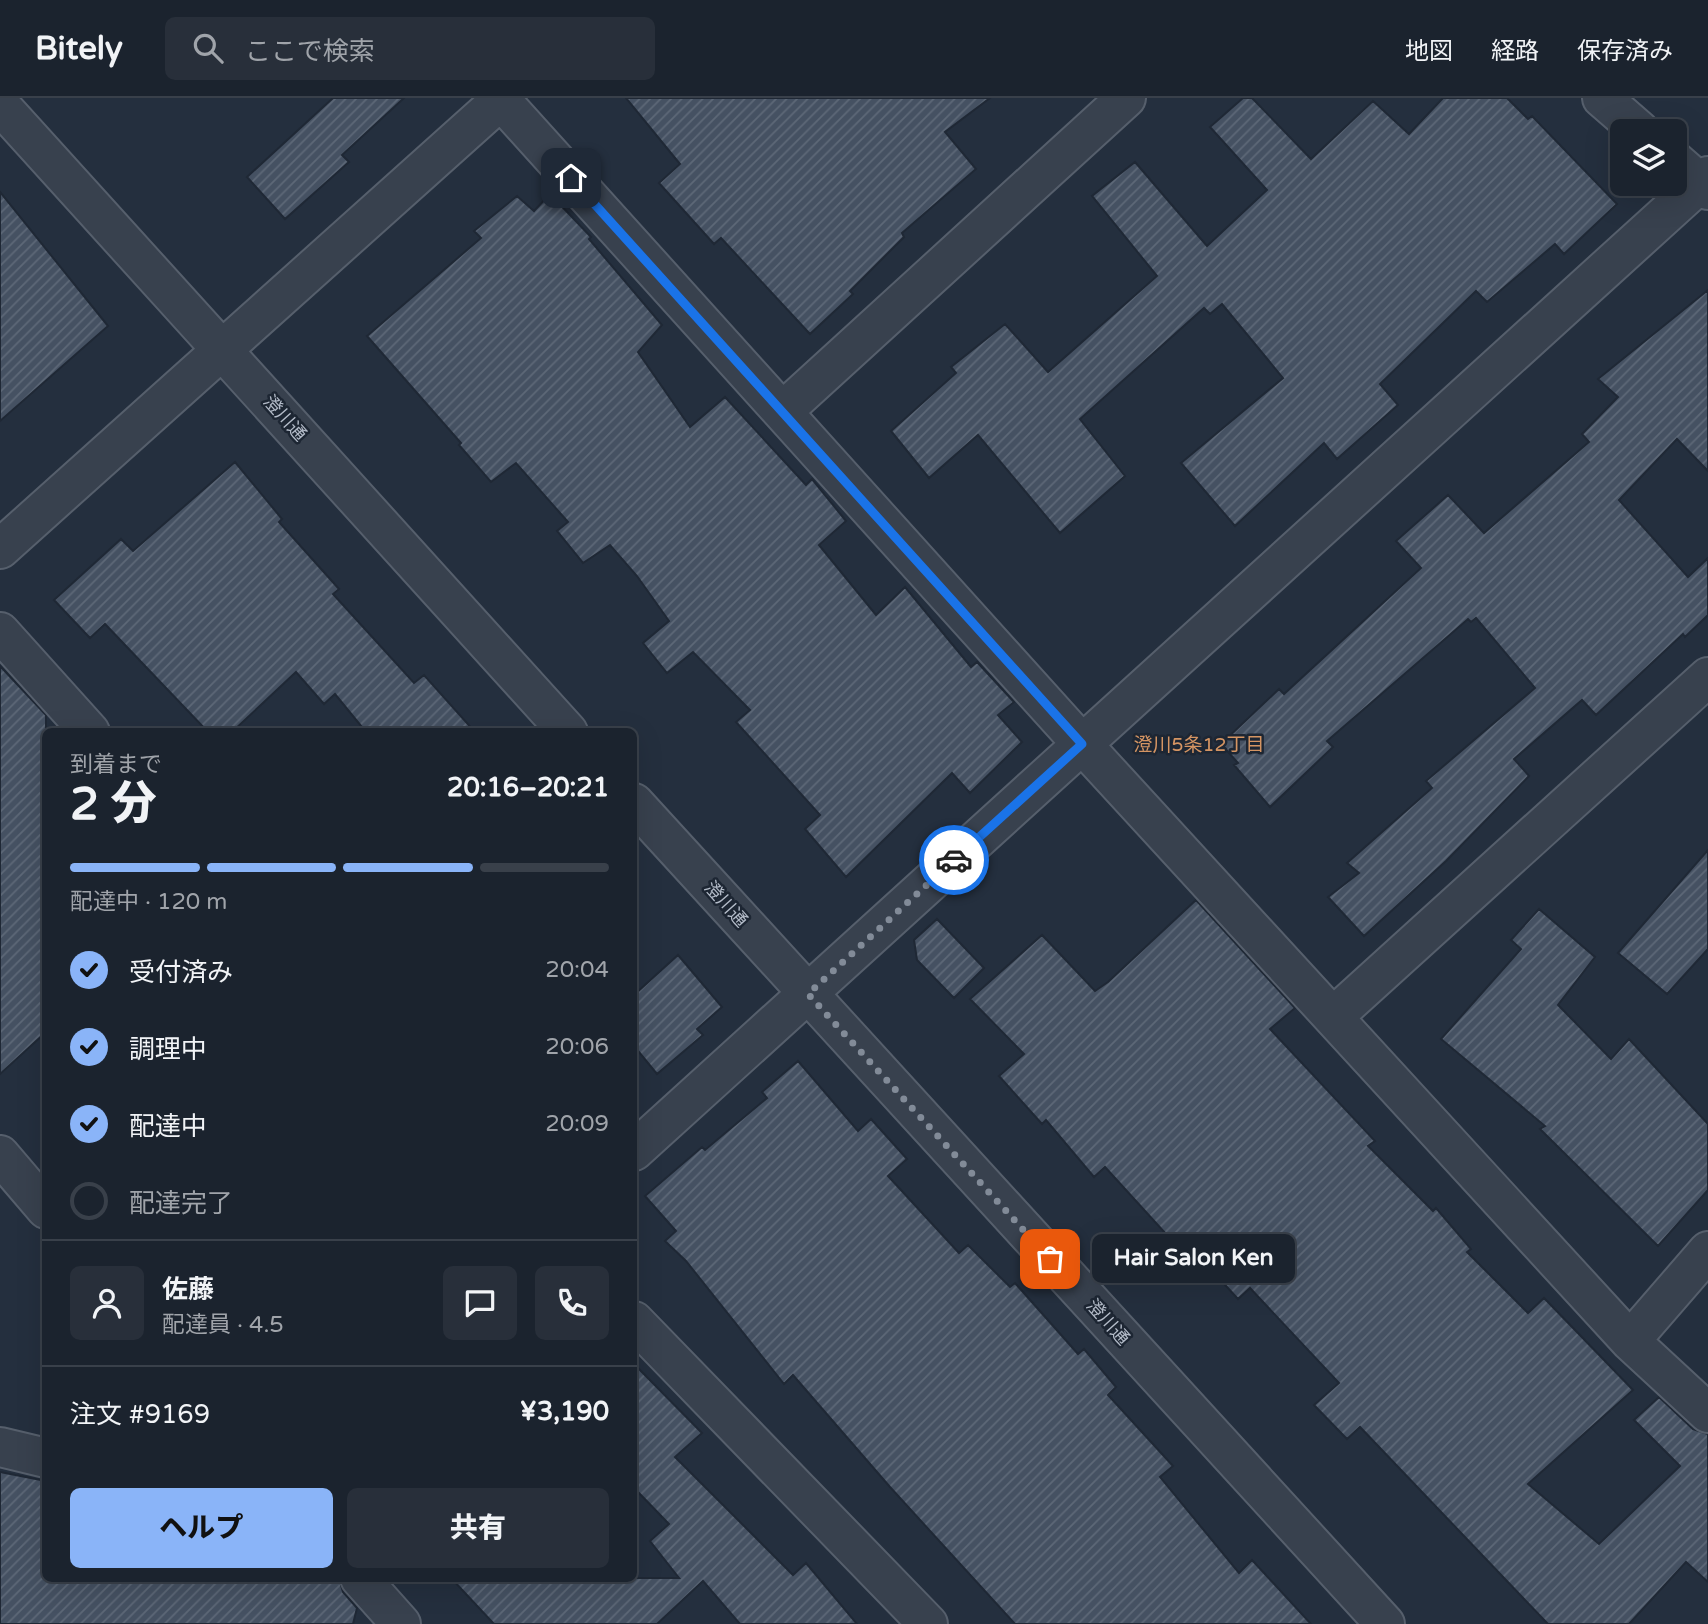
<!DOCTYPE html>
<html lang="ja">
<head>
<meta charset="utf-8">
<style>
  :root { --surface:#1b232e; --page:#282f3a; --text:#f1f3f6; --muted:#a0a4aa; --line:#39404a; --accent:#8ab4f8 }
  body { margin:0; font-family:"Varela Round","Noto Sans JP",sans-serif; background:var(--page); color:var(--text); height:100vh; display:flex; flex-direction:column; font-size:26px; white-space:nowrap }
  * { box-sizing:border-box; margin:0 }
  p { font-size:23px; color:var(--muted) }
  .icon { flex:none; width:38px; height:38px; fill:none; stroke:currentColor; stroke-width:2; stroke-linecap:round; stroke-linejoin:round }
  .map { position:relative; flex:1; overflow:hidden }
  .drawer { position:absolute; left:42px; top:630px; width:595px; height:854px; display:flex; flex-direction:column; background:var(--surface); border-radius:10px; box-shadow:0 7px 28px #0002,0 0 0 2px var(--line) }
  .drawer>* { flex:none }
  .fabs { position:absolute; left:1610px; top:21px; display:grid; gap:14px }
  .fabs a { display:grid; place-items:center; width:77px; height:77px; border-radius:10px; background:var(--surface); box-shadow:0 7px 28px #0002,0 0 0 2px var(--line); font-size:35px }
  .pin { position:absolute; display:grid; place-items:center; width:60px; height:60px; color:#fff; margin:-30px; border-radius:14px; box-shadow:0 4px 10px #0006 }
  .courier { position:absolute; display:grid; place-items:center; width:70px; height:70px; margin:-35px; border:5px solid #1a73e8; border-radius:50%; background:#fff; color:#222; box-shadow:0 2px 9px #0007 }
  .bubble { position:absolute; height:49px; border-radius:10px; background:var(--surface); box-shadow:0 7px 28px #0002,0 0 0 2px var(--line); font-size:23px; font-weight:800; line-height:49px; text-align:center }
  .summary em { font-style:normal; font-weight:800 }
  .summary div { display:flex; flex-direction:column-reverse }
  .summary { display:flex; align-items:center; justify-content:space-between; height:119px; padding:0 28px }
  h1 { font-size:46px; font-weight:800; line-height:52px }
  .bar { display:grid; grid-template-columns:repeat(4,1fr); gap:10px 7px; align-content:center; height:84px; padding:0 28px }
  .bar i { height:9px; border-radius:5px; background:var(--line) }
  .bar .on { background:var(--accent) }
  .bar p { grid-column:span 4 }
  .line { display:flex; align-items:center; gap:18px; padding:0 28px; border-top:2px solid var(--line) }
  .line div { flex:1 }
  .round { display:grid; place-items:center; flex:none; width:74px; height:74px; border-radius:10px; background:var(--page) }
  ol { padding:0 28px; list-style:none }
  li { display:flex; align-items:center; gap:21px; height:77px }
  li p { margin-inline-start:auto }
  li .icon { padding:7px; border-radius:50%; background:var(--accent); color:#111; stroke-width:4 }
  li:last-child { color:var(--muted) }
  li i { width:38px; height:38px; border:4px solid var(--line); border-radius:50% }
  .primary-button { display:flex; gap:14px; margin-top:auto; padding:14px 28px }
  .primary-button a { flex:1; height:80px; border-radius:10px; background:var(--accent); color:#111; font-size:28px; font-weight:800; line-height:80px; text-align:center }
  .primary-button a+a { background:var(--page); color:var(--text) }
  header { display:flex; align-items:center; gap:42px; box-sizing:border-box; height:98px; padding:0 35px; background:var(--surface); border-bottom:2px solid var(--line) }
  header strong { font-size:33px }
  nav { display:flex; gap:38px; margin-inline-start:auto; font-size:24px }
  .search { width:490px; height:63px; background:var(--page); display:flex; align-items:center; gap:18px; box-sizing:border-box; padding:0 24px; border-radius:10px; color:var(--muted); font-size:26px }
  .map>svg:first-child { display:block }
  .building { fill:url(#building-hatch); stroke:#1f2835; stroke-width:2 }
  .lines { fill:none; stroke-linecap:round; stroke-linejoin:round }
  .minor-casing { stroke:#565f6c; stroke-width:42 }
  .minor { stroke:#38414e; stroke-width:38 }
  .done { stroke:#828b98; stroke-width:7; stroke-dasharray:0 12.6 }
  .route { stroke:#1a73e8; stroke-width:9 }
  .labels { text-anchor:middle; stroke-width:5; stroke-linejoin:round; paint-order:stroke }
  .street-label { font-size:18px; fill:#b4bcc9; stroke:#1d2633 }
  .neighbourhood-label { font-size:19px; fill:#d59563; stroke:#1d2633 }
</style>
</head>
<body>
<header>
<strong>Bitely</strong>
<div class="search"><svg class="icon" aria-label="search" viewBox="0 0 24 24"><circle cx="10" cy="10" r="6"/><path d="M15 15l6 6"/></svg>ここで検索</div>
<nav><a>地図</a><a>経路</a><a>保存済み</a></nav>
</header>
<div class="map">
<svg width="1708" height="1526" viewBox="0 0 1708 1526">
  <defs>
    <pattern id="building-hatch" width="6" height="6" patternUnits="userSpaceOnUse" patternTransform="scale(1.75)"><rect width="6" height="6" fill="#455162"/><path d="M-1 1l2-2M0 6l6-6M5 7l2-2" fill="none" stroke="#5d6877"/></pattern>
  </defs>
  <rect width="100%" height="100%" fill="#242f3e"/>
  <path class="building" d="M333,0H404L342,57L349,64L285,121L247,79Z
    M626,0H990L945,34L976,71L902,135L904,139L850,193L853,196L810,236L721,140L714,146L659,85L680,66Z
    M1243,0H1252L1311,61L1373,3L1409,36L1443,0H1507L1528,21L1532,18L1617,106L1564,156L1555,146L1487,204L1476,193L1380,286L1398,307L1337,361L1324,345L1235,428L1181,365L1283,280L1222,206L1210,216L1204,210L1080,321L1125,378L1060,435L978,337L929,380L891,333L956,275L951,269L1005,226L1048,274L1157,178L1092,98L1135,64L1207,148L1267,92L1210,29Z
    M0,94L108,228L0,323Z
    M550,96L591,139L589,141L662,227L638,254L690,329L725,299L806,387L812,381L846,423L819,447L876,517L905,489L971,569L977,564L1014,604L998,617L1022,644L970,695L952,675L846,779L805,731L820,717L736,624L750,612L693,554L667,575L643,545L669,523L637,478L610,447L583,465L557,433L568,424L516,365L491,384L459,347L461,345L367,238L481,140L474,133L517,98L534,113Z
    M1708,192V373L1677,341L1619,402L1688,479L1708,460V517L1685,539L1683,536L1596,617L1582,602L1514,661L1529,678L1446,763L1364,838L1328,799L1359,775L1347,765L1432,690L1426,683L1535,590L1476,520L1471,524L1468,521L1327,643L1333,649L1270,709L1234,667L1238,665L1221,646L1279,591L1284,596L1421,470L1396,443L1448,397L1484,435L1589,344L1582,336L1618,299L1598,281Z
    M235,364L282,421L279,424L339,491L333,496L414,585L424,577L475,634H366L335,596L324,606L296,574L232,634H208L105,526L90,540L54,502L121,441L133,453Z
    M0,568L46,617V934L0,976Z
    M1708,752V851L1667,896L1618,855Z
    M1196,802L1295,910L1270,931L1375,1043L1368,1048L1433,1113L1436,1110L1471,1151L1467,1154L1528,1215L1544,1200L1633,1292L1528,1386L1599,1446L1680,1368L1634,1322L1659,1299L1693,1331L1708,1336V1484L1686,1464L1629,1526H1548L1360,1329L1347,1341L1314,1307L1339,1285L1250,1190L1238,1201L1206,1166L1186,1139L1176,1147L1105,1069L1094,1079L1046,1022L1042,1026L999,978L1024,956L970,901L1042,837L1095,893L1108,884Z
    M1539,811L1595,859L1558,907L1611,961L1629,941L1708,1026V1092L1658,1148L1540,1031L1545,1028L1441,941L1521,851L1511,842Z
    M937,821L984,870L954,900L917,862L914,842Z
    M678,857L722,909L697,931L703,937L657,976L634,948V897Z
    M798,963L858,1033L871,1021L907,1061L888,1078L959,1155L968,1147L1010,1189L1015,1185L1078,1256L1084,1251L1116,1289L1108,1297L1173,1368L1160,1379L1239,1475L1252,1462L1311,1526H1015L890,1389L793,1277L784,1286L686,1163L665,1143L676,1133L645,1098L702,1049L705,1052L767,1000L762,994Z
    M634,1266L702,1335L675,1359L793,1477L806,1465L857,1526H740L703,1483L657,1526H494L451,1480H679L650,1443L669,1426L638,1394L634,1398Z
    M0,1374L46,1383V1480H339L343,1494L357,1510L353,1526H0Z"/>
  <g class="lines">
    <g class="minor-casing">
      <path id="minor" d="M499,0L1082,646L1630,1243L1708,1315
        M1602,0L1640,33
        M0,7L568,634
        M1675,63L1708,92
        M783,313L1126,0
        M0,451L503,0
        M0,534L90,634
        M634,705L1385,1526
        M1334,918L1708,579
        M634,1053L1708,78
        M0,1057L46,1111
        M634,1223L928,1526
        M1630,1243L1708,1153
        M0,1349L46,1360
        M360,1480L401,1526"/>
    </g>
    <use href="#minor" class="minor"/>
  </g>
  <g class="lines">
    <path class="done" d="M954,762L808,896L1050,1161"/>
    <path class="route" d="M571,80L1082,646L954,762"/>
  </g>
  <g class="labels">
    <g class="street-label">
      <text transform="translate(285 320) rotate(48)" y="6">澄川通</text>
      <text transform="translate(726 806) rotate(48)" y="6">澄川通</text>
      <text transform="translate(1108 1224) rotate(48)" y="6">澄川通</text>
    </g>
    <g class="neighbourhood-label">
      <text x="1199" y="653">澄川5条12丁目</text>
    </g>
  </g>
</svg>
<div class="fabs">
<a><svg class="icon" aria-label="layers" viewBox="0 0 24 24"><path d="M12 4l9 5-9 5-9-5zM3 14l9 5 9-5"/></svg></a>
</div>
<div class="pin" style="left:1050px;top:1161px;background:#ea580c"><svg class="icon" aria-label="bag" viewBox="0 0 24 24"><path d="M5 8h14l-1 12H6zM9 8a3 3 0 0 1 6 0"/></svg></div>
<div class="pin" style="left:571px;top:80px;background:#1f2937"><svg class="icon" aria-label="home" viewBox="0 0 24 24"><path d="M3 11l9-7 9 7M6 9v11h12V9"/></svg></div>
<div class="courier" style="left:954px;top:762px"><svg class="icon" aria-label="car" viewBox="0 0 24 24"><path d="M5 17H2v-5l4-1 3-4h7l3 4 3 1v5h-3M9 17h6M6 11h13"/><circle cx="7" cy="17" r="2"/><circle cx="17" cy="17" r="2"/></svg></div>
<div class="bubble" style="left:1092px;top:1136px;width:203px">Hair Salon Ken</div>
<section class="drawer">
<div class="summary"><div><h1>2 分</h1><p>到着まで</p></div><em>20:16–20:21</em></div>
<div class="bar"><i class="on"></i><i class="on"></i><i class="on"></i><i></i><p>配達中 · 120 m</p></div>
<ol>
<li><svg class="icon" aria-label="check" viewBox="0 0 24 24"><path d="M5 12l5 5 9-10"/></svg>受付済み<p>20:04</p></li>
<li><svg class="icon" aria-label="check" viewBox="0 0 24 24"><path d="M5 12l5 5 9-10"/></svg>調理中<p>20:06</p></li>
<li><svg class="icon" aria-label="check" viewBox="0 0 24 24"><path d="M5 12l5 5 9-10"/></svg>配達中<p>20:09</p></li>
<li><i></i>配達完了</li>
</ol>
<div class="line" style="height:126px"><a class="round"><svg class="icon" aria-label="person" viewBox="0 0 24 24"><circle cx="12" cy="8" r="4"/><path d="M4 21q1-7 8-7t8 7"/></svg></a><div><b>佐藤</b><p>配達員 · 4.5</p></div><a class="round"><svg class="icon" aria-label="chat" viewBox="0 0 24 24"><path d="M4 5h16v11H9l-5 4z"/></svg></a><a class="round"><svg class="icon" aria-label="phone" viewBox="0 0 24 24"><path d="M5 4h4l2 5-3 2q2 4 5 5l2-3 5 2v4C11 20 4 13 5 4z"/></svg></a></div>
<div class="line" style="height:91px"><div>注文 #9169</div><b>¥3,190</b></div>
<div class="primary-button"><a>ヘルプ</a><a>共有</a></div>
</section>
</div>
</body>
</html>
